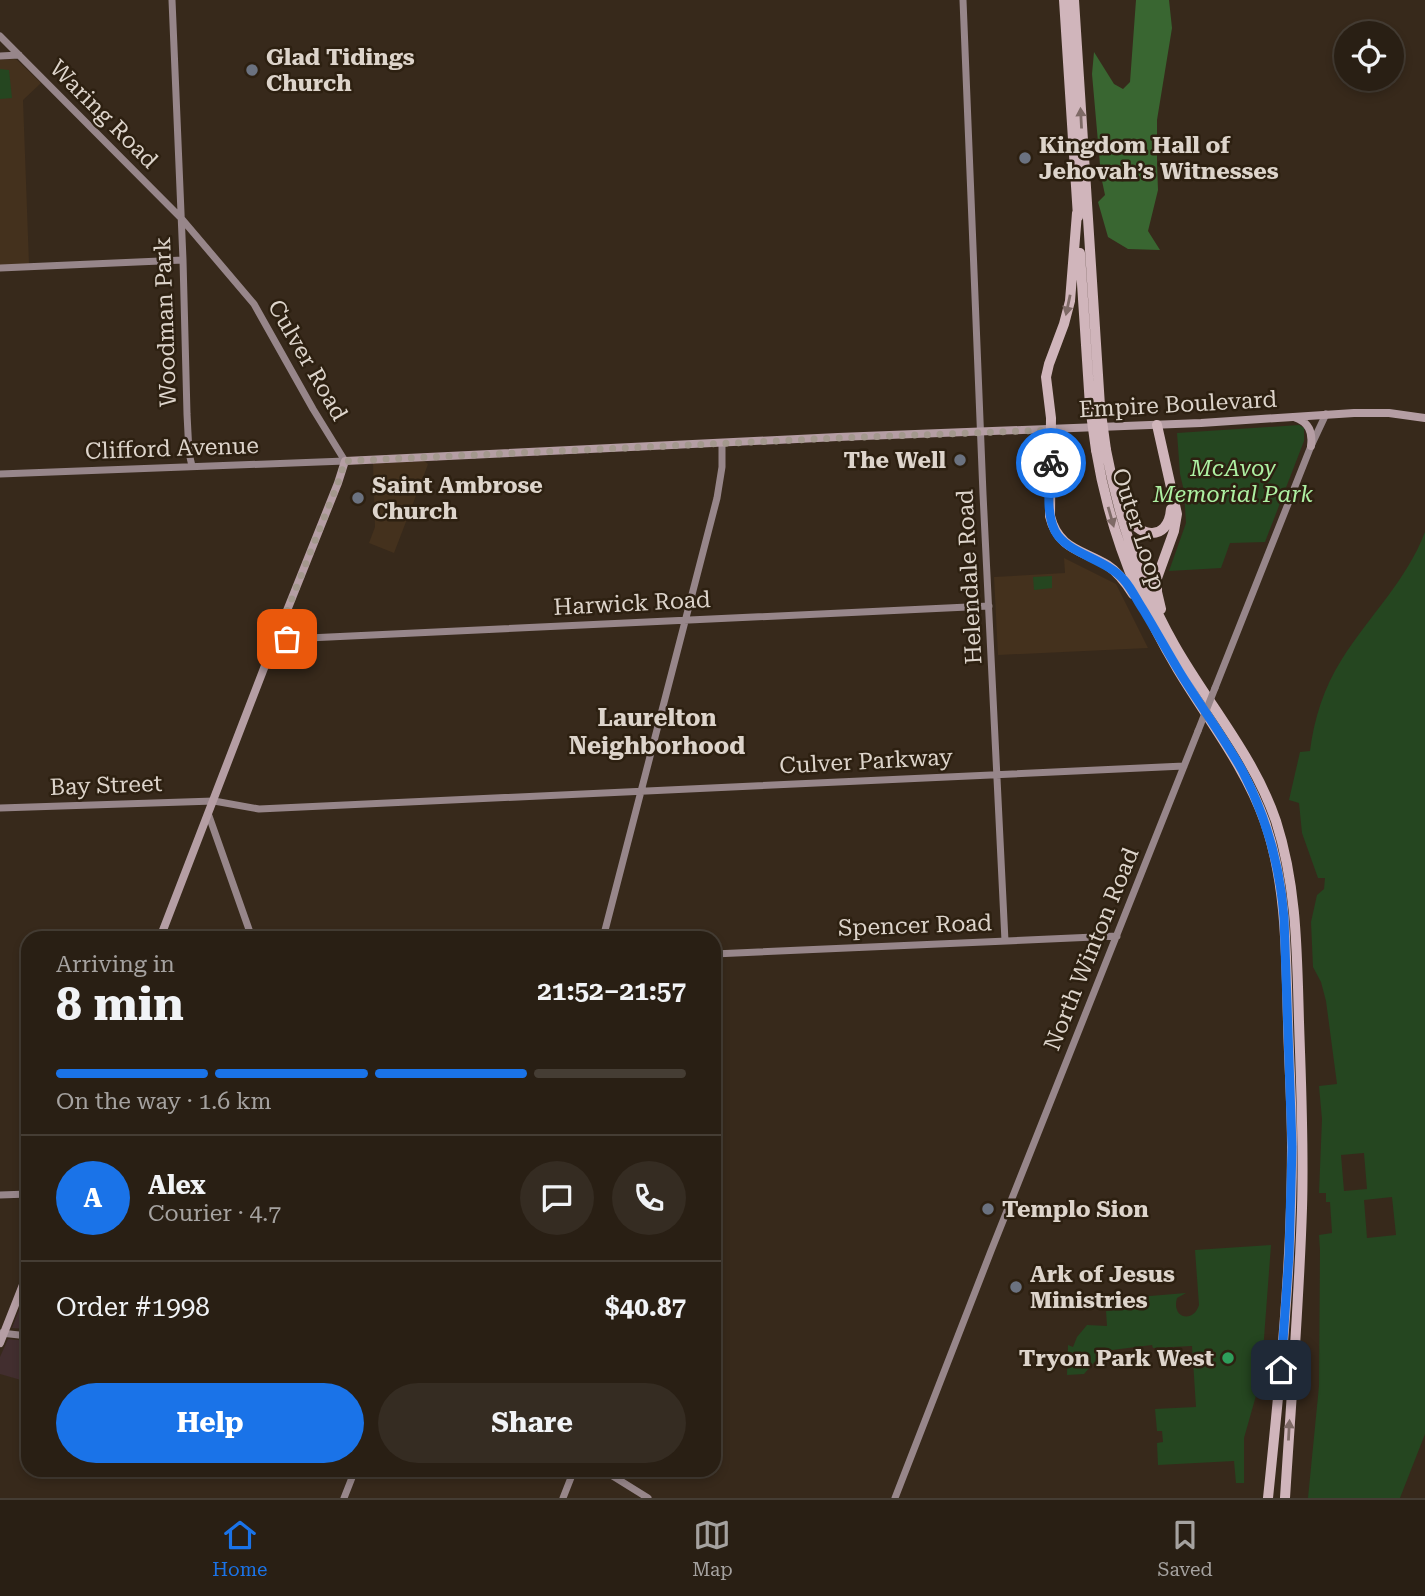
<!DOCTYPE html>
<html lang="en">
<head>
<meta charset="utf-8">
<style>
  :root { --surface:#291f14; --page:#352c22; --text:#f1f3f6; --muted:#a5a2a0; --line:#453d34; --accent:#1a73e8 }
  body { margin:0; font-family:"Roboto Serif",serif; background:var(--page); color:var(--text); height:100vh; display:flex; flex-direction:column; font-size:26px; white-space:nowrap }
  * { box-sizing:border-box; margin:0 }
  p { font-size:23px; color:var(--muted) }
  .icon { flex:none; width:38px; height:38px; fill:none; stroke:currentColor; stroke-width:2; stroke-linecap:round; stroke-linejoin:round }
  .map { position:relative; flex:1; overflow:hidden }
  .details { position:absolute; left:21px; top:931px; width:700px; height:546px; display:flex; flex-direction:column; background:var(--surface); border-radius:21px; box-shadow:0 4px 10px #0003,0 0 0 2px var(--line) }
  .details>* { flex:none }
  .controls { position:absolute; left:1334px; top:21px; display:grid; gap:14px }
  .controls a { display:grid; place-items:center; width:70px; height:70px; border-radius:50%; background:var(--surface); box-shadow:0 4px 10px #0003,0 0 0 2px var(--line); font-size:35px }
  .pin { position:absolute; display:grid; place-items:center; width:60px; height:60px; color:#fff; margin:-30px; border-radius:14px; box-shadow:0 4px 10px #0006 }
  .courier { position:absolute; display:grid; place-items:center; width:70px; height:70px; margin:-35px; border:5px solid #1a73e8; border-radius:50%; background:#fff; color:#222; box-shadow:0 2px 9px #0007 }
  .headline em { font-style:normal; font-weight:700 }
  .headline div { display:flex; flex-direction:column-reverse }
  .headline { display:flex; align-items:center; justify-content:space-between; height:119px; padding:0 35px }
  h1 { font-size:46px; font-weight:700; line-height:52px }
  .bar { display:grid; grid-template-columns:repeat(4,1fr); gap:10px 7px; align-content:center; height:84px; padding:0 35px }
  .bar i { height:9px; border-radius:5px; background:var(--line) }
  .bar .active { background:var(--accent) }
  .bar p { grid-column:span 4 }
  .line { display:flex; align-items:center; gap:18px; padding:0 35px; border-top:2px solid var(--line) }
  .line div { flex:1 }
  .round { display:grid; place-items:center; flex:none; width:74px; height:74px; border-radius:37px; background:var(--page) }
  .action { display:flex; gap:14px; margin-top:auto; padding:14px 35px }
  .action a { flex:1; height:80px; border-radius:42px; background:var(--accent); color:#fff; font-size:28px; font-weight:700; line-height:80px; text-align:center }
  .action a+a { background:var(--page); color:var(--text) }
  .menu { display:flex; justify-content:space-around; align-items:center; height:98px; border-top:2px solid var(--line); background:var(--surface); font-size:19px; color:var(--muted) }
  .menu a { display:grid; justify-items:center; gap:4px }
  .menu .active { color:var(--accent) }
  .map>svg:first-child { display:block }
  .commercial { fill:#422e2f }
  .built { fill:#44311d }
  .green { fill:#254620; fill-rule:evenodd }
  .forest { fill:#396631 }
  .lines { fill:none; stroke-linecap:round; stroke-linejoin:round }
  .secondary { stroke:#97868a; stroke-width:7 }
  .primary { stroke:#b59ea4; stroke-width:8 }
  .highway { stroke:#d0b5bb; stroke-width:10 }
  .secondary-bridge { stroke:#97868a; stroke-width:7 }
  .highway-bridge { stroke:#d0b5bb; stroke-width:10 }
  .oneway { fill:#7e6a66 }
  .done { stroke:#a3988d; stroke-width:7; stroke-dasharray:0 12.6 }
  .route { stroke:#1a73e8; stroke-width:9 }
  .worship-dot { fill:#6b7280; stroke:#2d2011; stroke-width:2.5 }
  .leisure-dot { fill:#2e9e5b; stroke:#2d2011; stroke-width:2.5 }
  .labels { text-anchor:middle; stroke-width:5; stroke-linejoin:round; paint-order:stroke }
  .poi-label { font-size:23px; font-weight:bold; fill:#ddd4cb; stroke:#2d2011; text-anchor:start }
  .street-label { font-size:23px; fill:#ddd4cb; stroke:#2d2011 }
  .park-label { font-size:23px; font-style:italic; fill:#adf0a2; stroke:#2d2011 }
  .neighbourhood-label { font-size:24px; font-weight:bold; fill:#ddd4cb; stroke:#2d2011 }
</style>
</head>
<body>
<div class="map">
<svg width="1425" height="1498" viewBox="0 0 1425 1498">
  <rect width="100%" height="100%" fill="#37291b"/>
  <path class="commercial" d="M28,1287V1329L12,1328Z
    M8,1339L28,1341V1382L0,1374V1357Z"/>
  <path class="built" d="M14,59L17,60L41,83L23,100L29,264L0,265V60Z
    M424,461L428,464L427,467L394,553L369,543L375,527L373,463Z
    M1064,558L1116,584L1148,648L998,655L994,577L1065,573Z"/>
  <path class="green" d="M0,69L9,70L12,98L0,99Z
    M1299,425L1304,428V441L1265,542L1230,543L1221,568L1169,571L1186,523L1184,491L1180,474L1177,433Z
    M1425,532V1434L1400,1498H1308L1319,1386L1320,1250L1319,1235L1332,1233L1330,1202H1326V1193H1319L1322,1119L1319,1086L1337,1084L1326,1001L1321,982L1313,967L1311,922L1317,895L1324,889L1325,878H1318L1302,833L1299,803L1289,800L1300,752L1310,751C1314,719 1324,687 1342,659C1369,616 1407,580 1425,532ZM1364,1153L1367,1189L1344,1191L1341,1155ZM1392,1197L1396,1235L1367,1238L1364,1200Z
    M1052,576V588L1034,590L1033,577Z
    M1271,1245L1261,1378L1244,1438V1483H1236L1234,1461L1158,1465L1157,1443L1163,1442L1162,1431H1157L1155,1409L1196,1407L1192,1346L1153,1348L1152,1345L1104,1351L1084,1374L1067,1375L1068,1345L1073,1347L1077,1337L1087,1325L1107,1326L1106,1311L1127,1309L1126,1298L1186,1293L1177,1298C1171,1318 1193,1324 1199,1305L1195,1250Z"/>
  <path class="forest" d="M1136,0H1169L1172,28L1157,120V164L1158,190L1148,231L1160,250L1128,249L1108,237L1098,202L1105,195L1101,176L1092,74L1094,52L1114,84L1123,89L1130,82Z"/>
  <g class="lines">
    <path class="secondary" d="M172,0L183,260L187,414L189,453L192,466
      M963,0L983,494L1005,941
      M0,36L181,218L254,304L313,409L345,461L0,474
      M0,56L19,55
      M0,268L183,260
      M277,636L287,639L989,606
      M1215,688L1311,446L1326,414
      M0,808L214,801L259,809L1184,766
      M209,816L252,938
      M603,938L717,498L722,467V443
      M714,954L1117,936
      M0,1195L28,1194
      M1,1333L28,1336
      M603,1470L648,1498
      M344,1498L355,1470
      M563,1498L574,1470
      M895,1498L991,1251L1198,731"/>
    <path class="primary" d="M1294,417C1309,422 1313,432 1311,446
      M160,938L266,663L338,483L345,461L838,437L1201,423L1354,413H1389L1425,418
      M0,1343L28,1272"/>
    <path class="highway" d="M1064,0L1078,217
      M1074,0L1100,406
      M1077,213L1070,301L1064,324L1049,364L1046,377L1051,418L1050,516C1058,549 1082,550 1107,565C1118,572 1126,583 1133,594
      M1080,253L1090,406
      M1157,425L1177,514L1174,531L1157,578V592L1161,609
      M1096,450C1109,529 1137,601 1178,670C1208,720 1245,766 1265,822C1287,886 1286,955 1288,1022C1289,1064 1292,1106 1292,1148C1292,1265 1280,1382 1268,1498
      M1106,450C1119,518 1140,585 1175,646C1208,704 1254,756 1276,821C1297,886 1297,953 1299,1022C1301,1084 1304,1146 1302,1208C1299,1305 1291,1401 1285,1498
      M1124,511C1136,537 1168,544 1171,509"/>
    <path class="secondary-bridge" d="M1198,731L1215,688"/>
    <path class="highway-bridge" d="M1090,406L1096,450
      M1100,406L1106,450"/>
  </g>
  <defs><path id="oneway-solid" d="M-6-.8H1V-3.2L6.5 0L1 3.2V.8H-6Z" transform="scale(1.75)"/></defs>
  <g class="oneway">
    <use href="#oneway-solid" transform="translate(1081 118) rotate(-93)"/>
    <use href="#oneway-solid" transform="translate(1068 305) rotate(102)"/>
    <use href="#oneway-solid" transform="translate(1111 517) rotate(74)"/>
    <use href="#oneway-solid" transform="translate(1289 1430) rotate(-87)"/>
  </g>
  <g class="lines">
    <path class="done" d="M287,639L277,636L338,483L345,461L838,438L1051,430V463"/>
    <path class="route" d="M1051,463C1050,484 1045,511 1055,531C1067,554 1105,558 1124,580C1132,589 1137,601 1144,611C1156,631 1167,651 1179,671C1199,704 1223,736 1242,770C1266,816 1280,866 1284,918L1292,1147L1289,1255L1281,1370"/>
  </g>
  <g class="worship-dot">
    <circle cx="252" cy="70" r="7"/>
    <circle cx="1025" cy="158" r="7"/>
    <circle cx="960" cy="460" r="7"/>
    <circle cx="358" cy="498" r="7"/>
    <circle cx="988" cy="1209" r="7"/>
    <circle cx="1016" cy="1287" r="7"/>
  </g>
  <circle class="leisure-dot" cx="1228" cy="1358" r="7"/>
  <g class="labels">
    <g class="poi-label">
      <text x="266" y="65">Glad Tidings<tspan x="266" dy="26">Church</tspan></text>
      <text x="1039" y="153">Kingdom Hall of<tspan x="1039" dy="26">Jehovah’s Witnesses</tspan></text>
      <text x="946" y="468" text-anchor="end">The Well</text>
      <text x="372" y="493">Saint Ambrose<tspan x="372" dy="26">Church</tspan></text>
      <text x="1002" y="1217">Templo Sion</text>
      <text x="1030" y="1282">Ark of Jesus<tspan x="1030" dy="26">Ministries</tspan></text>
      <text x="1214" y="1366" text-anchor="end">Tryon Park West</text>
    </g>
    <g class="street-label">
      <text transform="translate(104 114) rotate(45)" y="8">Waring Road</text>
      <text transform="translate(165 322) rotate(-92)" y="8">Woodman Park</text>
      <text transform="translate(308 360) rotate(60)" y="8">Culver Road</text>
      <text transform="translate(1178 404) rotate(-3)" y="8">Empire Boulevard</text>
      <text transform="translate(172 448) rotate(-2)" y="8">Clifford Avenue</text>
      <text transform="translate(1139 529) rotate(72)" y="8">Outer Loop</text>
      <text transform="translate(969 577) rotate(-93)" y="8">Helendale Road</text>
      <text transform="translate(632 603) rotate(-3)" y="8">Harwick Road</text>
      <text transform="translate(866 761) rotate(-3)" y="8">Culver Parkway</text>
      <text transform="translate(106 785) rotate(-2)" y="8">Bay Street</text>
      <text transform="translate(915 925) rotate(-2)" y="8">Spencer Road</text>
      <text transform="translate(1091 949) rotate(-68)" y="8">North Winton Road</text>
    </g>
    <g class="park-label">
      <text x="1233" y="476">McAvoy<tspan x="1233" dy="26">Memorial Park</tspan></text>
    </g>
    <g class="neighbourhood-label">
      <text x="657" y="726">Laurelton<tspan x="657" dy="28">Neighborhood</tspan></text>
    </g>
  </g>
</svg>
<div class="controls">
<a><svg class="icon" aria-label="locate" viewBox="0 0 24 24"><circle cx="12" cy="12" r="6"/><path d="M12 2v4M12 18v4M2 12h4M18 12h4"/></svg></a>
</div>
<div class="pin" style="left:287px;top:639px;background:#ea580c"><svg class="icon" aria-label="bag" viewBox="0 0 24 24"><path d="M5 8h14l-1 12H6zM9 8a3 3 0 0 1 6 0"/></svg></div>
<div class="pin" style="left:1281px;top:1370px;background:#1f2937"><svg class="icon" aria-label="home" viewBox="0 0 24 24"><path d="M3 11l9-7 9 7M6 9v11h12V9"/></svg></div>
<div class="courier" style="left:1051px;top:463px"><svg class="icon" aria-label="bike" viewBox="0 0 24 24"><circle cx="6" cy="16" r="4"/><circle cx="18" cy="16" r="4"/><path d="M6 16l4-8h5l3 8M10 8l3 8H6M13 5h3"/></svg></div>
<section class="details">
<div class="headline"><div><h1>8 min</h1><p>Arriving in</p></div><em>21:52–21:57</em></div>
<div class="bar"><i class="active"></i><i class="active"></i><i class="active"></i><i></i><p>On the way · 1.6 km</p></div>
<div class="line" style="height:126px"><b class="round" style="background:var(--accent);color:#fff">A</b><div><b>Alex</b><p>Courier · 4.7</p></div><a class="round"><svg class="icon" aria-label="chat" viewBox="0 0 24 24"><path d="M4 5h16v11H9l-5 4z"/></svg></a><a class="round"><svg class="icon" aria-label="phone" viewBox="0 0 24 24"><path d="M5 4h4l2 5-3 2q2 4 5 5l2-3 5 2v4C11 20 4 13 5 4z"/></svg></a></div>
<div class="line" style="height:91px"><div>Order #1998</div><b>$40.87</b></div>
<div class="action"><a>Help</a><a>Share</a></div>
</section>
</div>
<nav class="menu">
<a class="active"><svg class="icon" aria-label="home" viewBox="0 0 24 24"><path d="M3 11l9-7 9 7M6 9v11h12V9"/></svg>Home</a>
<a><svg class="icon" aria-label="map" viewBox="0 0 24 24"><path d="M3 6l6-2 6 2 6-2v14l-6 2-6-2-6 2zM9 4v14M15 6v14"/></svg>Map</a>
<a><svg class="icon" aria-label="saved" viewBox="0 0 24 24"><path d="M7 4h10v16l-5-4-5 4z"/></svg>Saved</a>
</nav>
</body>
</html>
